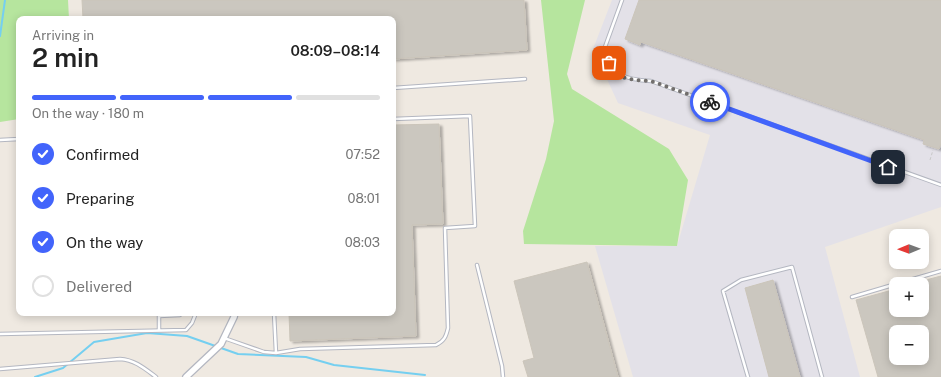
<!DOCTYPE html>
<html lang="en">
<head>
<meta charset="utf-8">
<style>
  :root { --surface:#fff; --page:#f2f2f2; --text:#222; --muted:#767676; --line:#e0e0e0; --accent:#4264fb }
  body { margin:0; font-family:"Public Sans",sans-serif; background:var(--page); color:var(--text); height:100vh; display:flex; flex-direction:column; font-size:15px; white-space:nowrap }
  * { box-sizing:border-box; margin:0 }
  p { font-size:13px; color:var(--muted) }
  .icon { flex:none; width:22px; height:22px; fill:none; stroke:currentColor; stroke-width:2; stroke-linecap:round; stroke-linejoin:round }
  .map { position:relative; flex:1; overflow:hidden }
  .sheet { position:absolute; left:16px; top:16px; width:380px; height:300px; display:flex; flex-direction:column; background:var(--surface); border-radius:8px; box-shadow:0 2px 10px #0003 }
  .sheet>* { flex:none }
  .needle { width:26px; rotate:269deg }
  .tools { position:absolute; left:889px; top:229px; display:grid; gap:8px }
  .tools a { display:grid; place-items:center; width:40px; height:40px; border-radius:8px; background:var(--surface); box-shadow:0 2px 10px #0003; font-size:20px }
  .pin { position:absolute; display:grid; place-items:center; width:34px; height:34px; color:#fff; margin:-17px; border-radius:8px; box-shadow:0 2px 6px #0006 }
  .courier { position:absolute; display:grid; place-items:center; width:40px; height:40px; margin:-20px; border:3px solid #4264fb; border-radius:50%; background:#fff; color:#222; box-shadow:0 1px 5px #0007 }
  .summary em { font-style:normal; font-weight:600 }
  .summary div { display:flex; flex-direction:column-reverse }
  .summary { display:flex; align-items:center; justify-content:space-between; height:68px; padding:0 16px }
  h1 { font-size:26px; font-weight:600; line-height:30px }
  .bar { display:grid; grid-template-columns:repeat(4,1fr); gap:6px 4px; align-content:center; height:48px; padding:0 16px }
  .bar i { height:5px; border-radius:3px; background:var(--line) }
  .bar .selected { background:var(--accent) }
  .bar p { grid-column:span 4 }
  ol { padding:0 16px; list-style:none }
  li { display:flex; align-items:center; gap:12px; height:44px }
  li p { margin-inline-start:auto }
  li .icon { padding:4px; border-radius:50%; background:var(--accent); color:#fff; stroke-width:4 }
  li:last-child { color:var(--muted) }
  li i { width:22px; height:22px; border:2px solid var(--line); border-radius:50% }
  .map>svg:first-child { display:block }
  .industrial { fill:#e3e1e8 }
  .green { fill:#b6e59e }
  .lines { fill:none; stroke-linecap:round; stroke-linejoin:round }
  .stream { stroke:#75cff0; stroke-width:2 }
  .building { fill:#cbc7bf; stroke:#cbc5ba; fill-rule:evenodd; filter:url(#shadow) }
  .lane-casing { stroke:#b4b7c1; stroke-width:4.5 }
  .street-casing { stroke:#b4b7c1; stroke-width:8 }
  .path { stroke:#c9c9c9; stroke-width:1; stroke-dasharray:3 2; stroke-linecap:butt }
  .lane { stroke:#fff; stroke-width:2.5 }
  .street { stroke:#fff; stroke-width:5.5 }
  .done { stroke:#726f6d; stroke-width:4; stroke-dasharray:0 7.2 }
  .route { stroke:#4264fb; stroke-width:5 }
</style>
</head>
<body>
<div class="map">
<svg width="941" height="377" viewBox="0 0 941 377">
  <defs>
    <filter id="shadow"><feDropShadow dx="3" dy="2" stdDeviation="1" flood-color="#0004"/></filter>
  </defs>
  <rect width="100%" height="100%" fill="#efe9e1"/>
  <path class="industrial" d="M612,0H941V207L825,247L860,377H633L595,246H677L710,135L618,103L593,49Z"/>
  <path class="green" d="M0,0H68L69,19H19V119L0,122Z
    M541,0H585L567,74L572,89L669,149L688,180L677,246L524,244L523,231L546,159L554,121Z"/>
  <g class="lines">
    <path class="stream" d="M0,36L5,0
      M35,377L63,368L94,342L147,333L187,336L238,354L306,357L334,365L425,375"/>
  </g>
  <path class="building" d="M82,0H524L527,50L393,59V19H83Z
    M639,0H941V144L939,149L923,144L924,140L641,42L640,45L625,39Z
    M439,124L443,224L412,225L416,336L290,341L289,313H393V125Z
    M587,262L618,377H528L523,361L534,358L514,281Z
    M941,276V377H878L856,300L896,289V310H922V281ZM896,332H922V358H896Z
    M773,280L800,377H769L745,288Z"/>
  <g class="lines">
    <g class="lane-casing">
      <path id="lane" d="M622,0L605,47C606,75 628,80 651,81L941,185
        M393,88L525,79
        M0,140L19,139
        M477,265L502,366L503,377
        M896,284L941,271
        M852,297L896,284
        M159,330V316L180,315
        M0,334L186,330L192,323L196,313
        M224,338L264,352L276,353L274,313
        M276,353L300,349L436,345C444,341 446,337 448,328L445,228L475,226L470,116L393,119
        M0,369L120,359C135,360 144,368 156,377
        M748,377L723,291L741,280L792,267L822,377"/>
    </g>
    <g class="street-casing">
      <path id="street" d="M186,377L221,344L234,317L235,313"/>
    </g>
    <path class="path" d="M930,160L933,150"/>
    <use href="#lane" class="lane"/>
    <use href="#street" class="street"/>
  </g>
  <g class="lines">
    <path class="done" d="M609,63L616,72L625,78L635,80L651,81L710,102"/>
    <path class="route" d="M710,102L888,167"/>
  </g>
</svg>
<div class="tools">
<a><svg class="needle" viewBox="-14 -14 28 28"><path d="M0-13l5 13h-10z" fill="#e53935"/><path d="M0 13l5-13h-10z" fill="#767676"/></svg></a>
<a>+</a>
<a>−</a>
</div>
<div class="pin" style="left:609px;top:63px;background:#ea580c"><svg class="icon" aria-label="bag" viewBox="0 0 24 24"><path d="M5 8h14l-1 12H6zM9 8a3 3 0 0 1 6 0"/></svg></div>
<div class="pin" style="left:888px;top:167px;background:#1f2937"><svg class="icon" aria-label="home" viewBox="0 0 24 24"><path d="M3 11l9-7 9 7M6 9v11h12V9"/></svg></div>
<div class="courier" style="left:710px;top:102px"><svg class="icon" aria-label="bike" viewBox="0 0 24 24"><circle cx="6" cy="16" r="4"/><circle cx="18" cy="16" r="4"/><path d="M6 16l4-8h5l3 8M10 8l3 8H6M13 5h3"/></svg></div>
<section class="sheet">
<div class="summary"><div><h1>2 min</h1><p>Arriving in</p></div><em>08:09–08:14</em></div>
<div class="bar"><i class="selected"></i><i class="selected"></i><i class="selected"></i><i></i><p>On the way · 180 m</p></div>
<ol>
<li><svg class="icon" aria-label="check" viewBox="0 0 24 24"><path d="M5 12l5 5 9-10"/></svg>Confirmed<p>07:52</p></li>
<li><svg class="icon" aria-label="check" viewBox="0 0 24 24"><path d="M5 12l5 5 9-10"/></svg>Preparing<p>08:01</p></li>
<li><svg class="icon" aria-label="check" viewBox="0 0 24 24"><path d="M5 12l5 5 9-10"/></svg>On the way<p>08:03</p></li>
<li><i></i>Delivered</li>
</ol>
</section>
</div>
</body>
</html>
